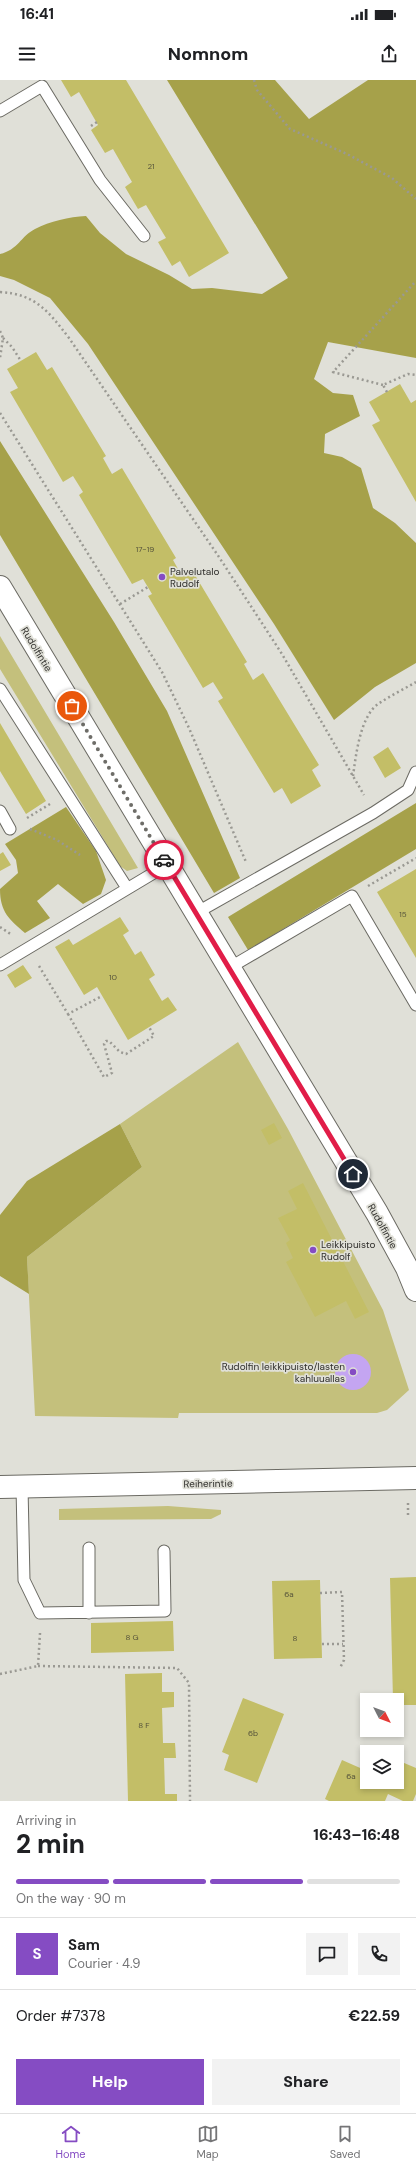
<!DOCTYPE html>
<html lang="en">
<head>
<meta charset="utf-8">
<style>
  :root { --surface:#fff; --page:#f2f2f2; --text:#202124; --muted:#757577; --line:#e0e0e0; --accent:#854cc3 }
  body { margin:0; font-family:"DM Sans",sans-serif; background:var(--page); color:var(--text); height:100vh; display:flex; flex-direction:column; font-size:15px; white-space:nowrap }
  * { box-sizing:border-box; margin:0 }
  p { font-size:13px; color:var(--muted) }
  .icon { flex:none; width:22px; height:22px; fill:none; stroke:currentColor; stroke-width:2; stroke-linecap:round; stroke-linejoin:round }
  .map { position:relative; height:1721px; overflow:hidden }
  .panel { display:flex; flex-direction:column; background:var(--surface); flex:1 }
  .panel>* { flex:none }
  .needle { width:26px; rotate:132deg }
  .buttons { position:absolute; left:360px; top:1613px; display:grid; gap:8px }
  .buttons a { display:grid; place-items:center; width:44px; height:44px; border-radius:0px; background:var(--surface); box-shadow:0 2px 6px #0003; font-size:20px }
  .pin { position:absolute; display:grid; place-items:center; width:34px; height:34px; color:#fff; margin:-17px; border:2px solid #fff; border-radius:50%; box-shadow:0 1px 4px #0007 }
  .courier { position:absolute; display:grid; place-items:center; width:40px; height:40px; margin:-20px; border:3px solid #e11d48; border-radius:50%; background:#fff; color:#222; box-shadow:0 1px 5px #0007 }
  .summary em { font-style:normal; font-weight:800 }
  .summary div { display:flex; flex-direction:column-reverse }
  .summary { display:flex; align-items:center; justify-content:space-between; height:68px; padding:0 16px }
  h1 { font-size:26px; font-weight:800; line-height:30px }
  .bar { display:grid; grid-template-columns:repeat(4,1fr); gap:6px 4px; align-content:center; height:48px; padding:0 16px }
  .bar i { height:5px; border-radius:3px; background:var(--line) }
  .bar .current { background:var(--accent) }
  .bar p { grid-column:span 4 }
  .line { display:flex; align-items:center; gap:10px; padding:0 16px; border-top:1px solid var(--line) }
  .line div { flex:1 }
  .round { display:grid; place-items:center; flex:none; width:42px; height:42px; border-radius:0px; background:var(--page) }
  .button { display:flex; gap:8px; margin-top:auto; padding:8px 16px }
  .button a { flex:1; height:46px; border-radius:0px; background:var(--accent); color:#fff; font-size:16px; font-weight:800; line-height:46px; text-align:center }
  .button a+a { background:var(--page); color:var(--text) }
  .status { display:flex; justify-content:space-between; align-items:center; height:28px; padding:0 20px; background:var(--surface); direction:ltr }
  .status svg { height:11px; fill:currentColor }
  header { display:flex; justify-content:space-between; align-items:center; height:52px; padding:0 16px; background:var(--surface); font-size:18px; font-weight:800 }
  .menu { display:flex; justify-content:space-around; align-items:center; height:56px; border-top:1px solid var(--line); background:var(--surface); font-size:11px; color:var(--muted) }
  .menu a { display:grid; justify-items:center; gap:2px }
  .menu .current { color:var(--accent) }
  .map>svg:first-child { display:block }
  .green { fill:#c4c07c }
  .forest { fill:#a6a14a }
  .water { fill:#c4a5f1 }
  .building { fill:#c3be67 }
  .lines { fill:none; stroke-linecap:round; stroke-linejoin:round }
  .service-casing { stroke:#6b6a63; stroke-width:13 }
  .minor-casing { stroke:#6b6a63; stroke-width:24 }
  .tertiary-casing { stroke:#6b6a63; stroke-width:24 }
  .path { stroke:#9a9993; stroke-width:2.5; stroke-dasharray:2 3; stroke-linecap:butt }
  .service { stroke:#fff; stroke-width:11 }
  .minor { stroke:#fff; stroke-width:22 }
  .tertiary { stroke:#fff; stroke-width:22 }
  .done { stroke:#6e6d68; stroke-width:4; stroke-dasharray:0 7.2 }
  .route { stroke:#e11d48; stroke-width:5 }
  .poi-dot { fill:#854cc3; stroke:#e0e0d8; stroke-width:1.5 }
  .labels { text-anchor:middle; stroke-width:3.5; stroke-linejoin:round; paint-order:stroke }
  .number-label { font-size:8px; fill:#55533b }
  .poi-label { font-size:10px; fill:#302f2c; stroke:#e0e0d8; text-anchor:start }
  .street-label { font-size:10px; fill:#302f2c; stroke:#e0e0d8 }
</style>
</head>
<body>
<div class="status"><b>16:41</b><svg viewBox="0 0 49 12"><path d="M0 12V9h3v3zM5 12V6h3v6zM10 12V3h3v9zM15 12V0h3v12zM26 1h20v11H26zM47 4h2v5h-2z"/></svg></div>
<header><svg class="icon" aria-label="menu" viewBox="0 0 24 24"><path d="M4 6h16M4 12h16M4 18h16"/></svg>Nomnom<svg class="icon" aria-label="share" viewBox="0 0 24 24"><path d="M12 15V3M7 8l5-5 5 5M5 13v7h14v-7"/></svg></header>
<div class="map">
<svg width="416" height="1721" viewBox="0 0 416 1721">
  <rect width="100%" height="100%" fill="#e0e0d8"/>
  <path class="green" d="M0,556L138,788L127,791L120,786L0,589Z
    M238,962L288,1049L383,1230L409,1310L387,1330L377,1333H179L178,1338L35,1336L27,1177L142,1087L120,1044Z
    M168,1426L221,1430V1434L211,1439L59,1440V1429Z"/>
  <path class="forest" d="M167,0H275L309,39L368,0H416V278L328,262L314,299L333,313L353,315L360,336L325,354L324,373L342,377L361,388L373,428L395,443L416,463V583L375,607L334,640L274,544L88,264L50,218L14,200L0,196V174C18,170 21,156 35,149C50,141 69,137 86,136L100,153L126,174L169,195L192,209L212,208L262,214L288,198Z
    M0,361L114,542L167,631L240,798L214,813L0,455Z
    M416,723V769L248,870L228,837Z
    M66,727L96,771L106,800L101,814L83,824L58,804L37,821L50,838L25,853C9,839 0,832 0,809L18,793L16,780L5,764Z
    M120,1044L142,1087L27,1177L29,1214L0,1196V1135L27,1101Z"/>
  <path class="water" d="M335 1292a18 18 0 1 1 36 0a18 18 0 1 1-36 0Z"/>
  <path class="building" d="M61,0H126L229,173L189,197L180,181L172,186L158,162L166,158L146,125L138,129L125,107L132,102L113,69L105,73L91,50L98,45L79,12L71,17Z
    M36,272L47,290L52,287L106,376L103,378L112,394L122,388L176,478L173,480L182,496L192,490L247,582L244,584L253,600L263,593L319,685L312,690L321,706L291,724L282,708L274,713L218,621L223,618L213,602L203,608L148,516L152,514L143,499L132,504L79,415L83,412L73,396L63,402L10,312L18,308L7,289Z
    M400,304L411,323L416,320V422L372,345L380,341L369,322Z
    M0,643L46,721L26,734L0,691Z
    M388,667L401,688L385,698L373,677Z
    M3,772L11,785L0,791V774Z
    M416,789V878L377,812Z
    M120,837L129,851L123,855L135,875L141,871L155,895L149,899L162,921L168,917L177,930L128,960L97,907L84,915L55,867L69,859L73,865Z
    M23,885L32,898L15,908L7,895Z
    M274,1043L282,1058L269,1065L261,1050Z
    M303,1103L369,1232L355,1239L346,1221L315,1237L286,1182L293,1178L286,1163L290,1160L278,1138L297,1129L288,1111Z
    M416,1497V1625H397V1620H393L390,1498Z
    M320,1500L322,1578L274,1579L272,1501Z
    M173,1541L174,1571L91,1573V1543Z
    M162,1593V1612H174V1627L162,1628L163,1663H175L176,1678H164L165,1714H177V1721H128L125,1594Z
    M243,1618L284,1634L257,1703L224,1690L229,1675L222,1672Z
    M342,1680L367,1691V1702H397V1680L416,1688V1714L413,1721H403L388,1714L385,1721H329L325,1719Z"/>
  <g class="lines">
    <g class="service-casing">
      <path id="service" d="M0,31L42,6L100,100L144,156
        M0,609L127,808
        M0,731L10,749
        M196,833L373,733L408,710L416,692
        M0,885L167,785
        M229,888L352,816L416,925
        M22,1407L24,1500L40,1533L165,1531L164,1471
        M89,1533V1468"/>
    </g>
    <g class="minor-casing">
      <path id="minor" d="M0,507L377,1133L407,1188L416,1210"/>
    </g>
    <g class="tertiary-casing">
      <path id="tertiary" d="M0,1407L416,1398"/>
    </g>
    <path class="path" d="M254,0L257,10L290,49L347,74L392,98L416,119
      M91,46L97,42
      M0,212C36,214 49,232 69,258L219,477L282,574L364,715
      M0,251L3,258L0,278
      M3,258L12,267L21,281
      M383,305L333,292L416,201
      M387,312L383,305L408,294L416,295
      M0,333L162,592L189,648L246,782
      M120,524L148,507
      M353,696C356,675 360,637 378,624C390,616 404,609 416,602
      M27,738L50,724
      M30,749L57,760L80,775
      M368,806L416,778
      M0,847L12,855
      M39,886L68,934L102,916
      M68,934L104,997L112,993L104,964L106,961H109L120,972L126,974L154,956L149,947
      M408,1435V1423
      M320,1513L342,1512L344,1580L340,1588
      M322,1564H343
      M38,1586L177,1588L189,1603L190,1721
      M0,1594L38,1586L40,1553"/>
    <use href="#service" class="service"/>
    <use href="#minor" class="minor"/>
    <use href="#tertiary" class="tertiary"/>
  </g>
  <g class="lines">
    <path class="done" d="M72,626L164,780"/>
    <path class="route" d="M164,780L353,1094"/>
  </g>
  <g class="poi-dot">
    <circle cx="162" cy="497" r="4"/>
    <circle cx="313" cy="1170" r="4"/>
    <circle cx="353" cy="1292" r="4"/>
  </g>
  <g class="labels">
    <g class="number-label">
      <text x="151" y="89">21</text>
      <text x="145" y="472">17-19</text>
      <text x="403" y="837">15</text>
      <text x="113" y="900">10</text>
      <text x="289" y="1517">6a</text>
      <text x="132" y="1560">8 G</text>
      <text x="295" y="1561">8</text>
      <text x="144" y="1648">8 F</text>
      <text x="253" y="1656">6b</text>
      <text x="351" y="1699">6a</text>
    </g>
    <g class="poi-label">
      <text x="170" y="495">Palvelutalo<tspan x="170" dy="12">Rudolf</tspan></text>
      <text x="321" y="1168">Leikkipuisto<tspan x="321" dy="12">Rudolf</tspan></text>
      <text x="345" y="1290" text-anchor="end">Rudolfin leikkipuisto/lasten<tspan x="345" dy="12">kahluuallas</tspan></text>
    </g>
    <g class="street-label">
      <text transform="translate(37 569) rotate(59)" y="4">Rudolfintie</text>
      <text transform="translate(383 1146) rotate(61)" y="4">Rudolfintie</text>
      <text transform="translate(208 1403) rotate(-1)" y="4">Reiherintie</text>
    </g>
  </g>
</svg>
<div class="buttons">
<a><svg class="needle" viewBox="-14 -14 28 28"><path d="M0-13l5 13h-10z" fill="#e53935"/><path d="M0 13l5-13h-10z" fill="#757577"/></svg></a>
<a><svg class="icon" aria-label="layers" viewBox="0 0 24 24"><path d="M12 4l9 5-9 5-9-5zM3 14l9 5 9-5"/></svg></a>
</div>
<div class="pin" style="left:72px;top:626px;background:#ea580c"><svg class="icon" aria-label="bag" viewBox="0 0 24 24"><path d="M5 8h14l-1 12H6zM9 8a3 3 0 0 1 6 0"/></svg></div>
<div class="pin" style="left:353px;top:1094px;background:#1f2937"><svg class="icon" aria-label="home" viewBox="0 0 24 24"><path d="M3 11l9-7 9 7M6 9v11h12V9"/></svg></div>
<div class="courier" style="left:164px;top:780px"><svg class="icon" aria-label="car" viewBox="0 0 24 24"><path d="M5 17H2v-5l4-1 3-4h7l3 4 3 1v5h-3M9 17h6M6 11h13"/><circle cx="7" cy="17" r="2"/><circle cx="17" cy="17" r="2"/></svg></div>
</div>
<section class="panel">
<div class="summary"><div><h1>2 min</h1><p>Arriving in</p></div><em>16:43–16:48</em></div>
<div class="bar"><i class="current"></i><i class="current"></i><i class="current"></i><i></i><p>On the way · 90 m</p></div>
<div class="line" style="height:72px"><b class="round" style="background:var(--accent);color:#fff">S</b><div><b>Sam</b><p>Courier · 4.9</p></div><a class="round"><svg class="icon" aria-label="chat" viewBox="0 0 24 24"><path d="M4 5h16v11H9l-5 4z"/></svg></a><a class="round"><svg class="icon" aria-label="phone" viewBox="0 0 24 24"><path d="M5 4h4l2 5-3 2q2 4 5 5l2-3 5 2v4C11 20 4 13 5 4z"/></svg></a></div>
<div class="line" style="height:52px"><div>Order #7378</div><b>€22.59</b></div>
<div class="button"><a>Help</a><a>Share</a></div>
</section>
<nav class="menu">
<a class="current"><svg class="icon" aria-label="home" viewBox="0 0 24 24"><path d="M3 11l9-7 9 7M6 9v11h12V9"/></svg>Home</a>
<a><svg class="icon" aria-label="map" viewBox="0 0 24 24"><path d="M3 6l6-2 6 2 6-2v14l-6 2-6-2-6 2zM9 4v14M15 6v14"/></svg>Map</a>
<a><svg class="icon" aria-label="saved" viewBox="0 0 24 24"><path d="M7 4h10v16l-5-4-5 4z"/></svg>Saved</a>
</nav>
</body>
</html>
